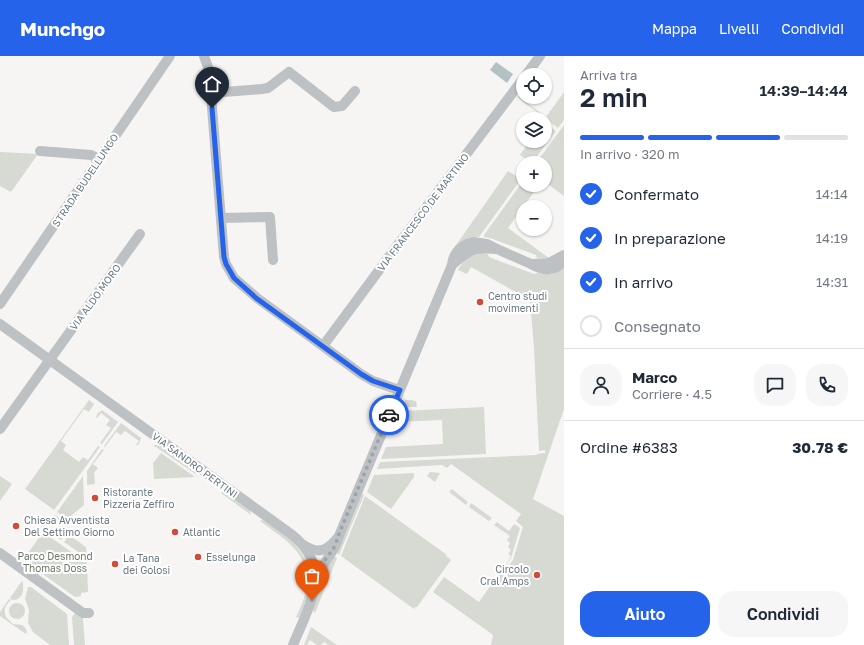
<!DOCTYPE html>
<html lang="it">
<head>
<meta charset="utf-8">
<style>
  :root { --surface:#fff; --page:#f6f6f7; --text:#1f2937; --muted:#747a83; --line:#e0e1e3; --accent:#2563eb }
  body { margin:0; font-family:"Golos Text",sans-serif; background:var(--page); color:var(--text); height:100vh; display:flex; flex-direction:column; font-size:15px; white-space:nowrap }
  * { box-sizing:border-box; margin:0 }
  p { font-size:13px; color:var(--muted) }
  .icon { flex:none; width:22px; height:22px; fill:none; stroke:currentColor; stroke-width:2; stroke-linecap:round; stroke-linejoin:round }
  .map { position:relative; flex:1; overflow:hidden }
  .sheet { display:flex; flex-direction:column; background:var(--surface); width:300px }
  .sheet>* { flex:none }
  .controls { position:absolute; left:516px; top:12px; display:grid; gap:8px }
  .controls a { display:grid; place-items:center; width:36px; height:36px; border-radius:50%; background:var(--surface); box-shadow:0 1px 3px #0004; font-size:20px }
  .pin { position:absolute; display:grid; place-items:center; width:34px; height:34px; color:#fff; margin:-41px -17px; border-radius:50% 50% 50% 0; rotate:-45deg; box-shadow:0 0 4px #0007 }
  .pin .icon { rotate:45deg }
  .courier { position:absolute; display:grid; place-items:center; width:40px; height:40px; margin:-20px; border:3px solid #2563eb; border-radius:50%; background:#fff; color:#222; box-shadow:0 1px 5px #0007 }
  .head em { font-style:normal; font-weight:600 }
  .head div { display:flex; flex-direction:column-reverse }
  .head { display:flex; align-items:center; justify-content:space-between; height:68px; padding:0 16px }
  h1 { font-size:26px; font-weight:600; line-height:30px }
  .bar { display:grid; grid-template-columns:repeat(4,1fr); gap:6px 4px; align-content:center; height:48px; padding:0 16px }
  .bar i { height:5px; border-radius:3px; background:var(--line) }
  .bar .selected { background:var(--accent) }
  .bar p { grid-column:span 4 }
  .line { display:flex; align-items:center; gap:10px; padding:0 16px; border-top:1px solid var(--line) }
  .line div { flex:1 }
  .round { display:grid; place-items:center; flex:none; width:42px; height:42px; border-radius:16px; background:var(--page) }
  ol { padding:0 16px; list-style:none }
  li { display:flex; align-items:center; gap:12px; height:44px }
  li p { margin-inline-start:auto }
  li .icon { padding:4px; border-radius:50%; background:var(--accent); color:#fff; stroke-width:4 }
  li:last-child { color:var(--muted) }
  li i { width:22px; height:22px; border:2px solid var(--line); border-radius:50% }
  .cta { display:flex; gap:8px; margin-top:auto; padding:8px 16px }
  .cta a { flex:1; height:46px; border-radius:16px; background:var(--accent); color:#fff; font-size:16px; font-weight:600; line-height:46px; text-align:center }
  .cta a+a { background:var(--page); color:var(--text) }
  header { display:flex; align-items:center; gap:24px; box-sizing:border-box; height:56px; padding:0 20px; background:var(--accent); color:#fff }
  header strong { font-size:19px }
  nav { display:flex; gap:22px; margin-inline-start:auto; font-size:14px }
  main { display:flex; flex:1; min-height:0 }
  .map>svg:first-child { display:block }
  .green { fill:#d6dad2 }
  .water { fill:#b4c1c3 }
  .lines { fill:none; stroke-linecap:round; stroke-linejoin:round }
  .minor { stroke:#bdc1c4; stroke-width:10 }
  .done { stroke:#9aa4a9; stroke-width:4; stroke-dasharray:0 7.2 }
  .route { stroke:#2563eb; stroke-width:5 }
  .poi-dot { fill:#d04b38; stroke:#fff; stroke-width:1.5 }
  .labels { text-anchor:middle; stroke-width:4; stroke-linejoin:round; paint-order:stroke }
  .street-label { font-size:10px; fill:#687881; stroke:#fff }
  .poi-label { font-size:10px; fill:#687881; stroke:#fff; text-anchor:start }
  .park-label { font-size:10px; fill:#6c7866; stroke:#fff }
</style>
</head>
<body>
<header>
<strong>Munchgo</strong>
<nav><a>Mappa</a><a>Livelli</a><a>Condividi</a></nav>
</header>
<main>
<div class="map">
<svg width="564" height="589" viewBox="0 0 564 589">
  <rect width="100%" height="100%" fill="#f6f5f3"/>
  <path class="green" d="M564,36V64L558,72L517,41L518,40L546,61Z
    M545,67L556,75L532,107L520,99L530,85H545Z
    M564,69V140L545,126V107H536Z
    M0,96L38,98L11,136L0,130Z
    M508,115L521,123L479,181L468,182L454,192Z
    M523,125V129H539L508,172L549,202H537L536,199L490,182L484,181V179Z
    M481,198H488L489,201L534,218L537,217L550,218L564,212V353L533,443L564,460V589H491L493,579L433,536L444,521L479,546L500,516H504L513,504L523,471L516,465L521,458L451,408L447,412L442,409L377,413L380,406L537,399V398L545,397V394L539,395L534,292L530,244L471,211L467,218L458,214C463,204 470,199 481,198Z
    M89,344L94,348L89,356L84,353L61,385L66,389L63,394L79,406L83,401L88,404L98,390L100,391L54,454L25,433Z
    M405,344H413V345H416L417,351H402Z
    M484,351L486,398L381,403L386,391L443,388L442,364L396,366L401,355Z
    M102,354L118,366L102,388L100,387L111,372L106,369L110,364L101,357L97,362L96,361L98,357Z
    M121,367L141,382L139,388L135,390L139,385L125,375L121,379L116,376L105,391L104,390Z
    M153,389H158L162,391L196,415L197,419Z
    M102,393L104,394L93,408L98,412L94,417L95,428L87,429V415Z
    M161,397L195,421L154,423L153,407Z
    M430,416L440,417L435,426L427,420Z
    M414,417V421L391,453L367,436L374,419Z
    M0,420L12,428L0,445Z
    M83,420L84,449L67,463L57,456Z
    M452,433L468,446L466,449L449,436Z
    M223,435L250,454L251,459L221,437Z
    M361,436L364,439L339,499L336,496Z
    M365,440L447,499L446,500L451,504L417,551H415L414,553L341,500Z
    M471,447L492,462L489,465L469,451Z
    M55,459L64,466L62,468L48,469Z
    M262,464C270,467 276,473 283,478C303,492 315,514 308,539C306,547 302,555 299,562L296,561C300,553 304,544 306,535C313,498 284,483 260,465Z
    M497,466L509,475L514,468L520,472L511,502L503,514L511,500L508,498L511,494L508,491L510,487L507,484L510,480L494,469Z
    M48,474H62L66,477L61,484Z
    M43,476L87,507L88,536L81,537V540L75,541L23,504Z
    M69,479L86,491L87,502L64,486Z
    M334,500L337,502L315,557L312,554L318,539L320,524Z
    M22,525C24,529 24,539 19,542C19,543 14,544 12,544L10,542Z
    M28,531H31L67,558L69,589H50L33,576L28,567L29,554L25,543Z
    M9,543L11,544C5,549 3,554 6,561L13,568C20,569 23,567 27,575L26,578L0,560V556Z
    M9 555a8 8 0 1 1 16 0a8 8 0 1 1-16 0Z
    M75,557L81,559L83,563L85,589H74L72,561Z
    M311,571L337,589H328L324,586L321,589H317L310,584L307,589H304Z"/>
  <path class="water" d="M496,6L513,18L507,27L490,14Z"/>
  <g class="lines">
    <path class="minor" d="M204,0L209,14L224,201L226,208L234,222L257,242L361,318L373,325L399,334
      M526,19L540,0
      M211,37L262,33L268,32L289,16L334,51L342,50L355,35
      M40,95L91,99L99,103
      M221,162L270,161L273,204
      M473,186L487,188L497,193C473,191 469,194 452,209C453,197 461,189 473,186Z
      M497,193L531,208
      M564,199L549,207L531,208C544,215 552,216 564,206
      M0,248L170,0
      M0,268L291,478C334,511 309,550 293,589
      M323,290L391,198L523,23
      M0,373L140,178
      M339,480L452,209
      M302,488C319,500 328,494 339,480C335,497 321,507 316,524
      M0,497L83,557H89"/>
  </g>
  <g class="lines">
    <path class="done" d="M312,544C315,534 315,523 320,513C326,499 335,496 338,480L389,359"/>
    <path class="route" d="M212,52L224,201L226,208L234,222L256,242L361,318L373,325L400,334L389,359"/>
  </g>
  <g class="poi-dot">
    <circle cx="480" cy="246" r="4"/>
    <circle cx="95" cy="442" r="4"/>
    <circle cx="16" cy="470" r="4"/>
    <circle cx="175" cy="476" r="4"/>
    <circle cx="198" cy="501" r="4"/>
    <circle cx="115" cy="508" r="4"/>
    <circle cx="537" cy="519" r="4"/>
  </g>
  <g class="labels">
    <g class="street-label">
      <text transform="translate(85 124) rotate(-56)" y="4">STRADA BUDELLUNGO</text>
      <text transform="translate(423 156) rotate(-53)" y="4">VIA FRANCESCO DE MARTINO</text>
      <text transform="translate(95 241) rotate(-54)" y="4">VIA ALDO MORO</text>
      <text transform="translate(195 409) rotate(36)" y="4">VIA SANDRO PERTINI</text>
    </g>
    <g class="poi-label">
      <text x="488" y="244">Centro studi<tspan x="488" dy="12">movimenti</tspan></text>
      <text x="103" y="440">Ristorante<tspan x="103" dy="12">Pizzeria Zeffiro</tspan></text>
      <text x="24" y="468">Chiesa Avventista<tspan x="24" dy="12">Del Settimo Giorno</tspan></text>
      <text x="183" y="480">Atlantic</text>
      <text x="206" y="505">Esselunga</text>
      <text x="123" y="506">La Tana<tspan x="123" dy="12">dei Golosi</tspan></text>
      <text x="529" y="517" text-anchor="end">Circolo<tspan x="529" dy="12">Cral Amps</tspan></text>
    </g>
    <g class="park-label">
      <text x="55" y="504">Parco Desmond<tspan x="55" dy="12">Thomas Doss</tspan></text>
    </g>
  </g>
</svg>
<div class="controls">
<a><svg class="icon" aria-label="locate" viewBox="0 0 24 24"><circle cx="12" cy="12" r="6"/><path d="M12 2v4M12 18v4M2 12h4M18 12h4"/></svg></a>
<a><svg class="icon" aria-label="layers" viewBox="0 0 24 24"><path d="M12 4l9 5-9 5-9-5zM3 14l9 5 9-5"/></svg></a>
<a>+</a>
<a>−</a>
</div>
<div class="pin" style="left:312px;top:544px;background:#ea580c"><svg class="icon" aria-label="bag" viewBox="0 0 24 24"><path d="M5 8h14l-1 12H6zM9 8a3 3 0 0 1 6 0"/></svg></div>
<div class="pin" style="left:212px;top:52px;background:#1f2937"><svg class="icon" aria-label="home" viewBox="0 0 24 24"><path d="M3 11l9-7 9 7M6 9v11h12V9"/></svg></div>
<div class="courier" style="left:389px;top:359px"><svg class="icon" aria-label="car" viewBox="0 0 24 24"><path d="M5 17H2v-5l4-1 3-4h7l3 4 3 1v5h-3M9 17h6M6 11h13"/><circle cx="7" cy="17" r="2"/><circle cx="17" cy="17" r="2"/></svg></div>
</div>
<section class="sheet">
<div class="head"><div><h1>2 min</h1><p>Arriva tra</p></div><em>14:39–14:44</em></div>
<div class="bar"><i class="selected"></i><i class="selected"></i><i class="selected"></i><i></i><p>In arrivo · 320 m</p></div>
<ol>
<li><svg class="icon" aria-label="check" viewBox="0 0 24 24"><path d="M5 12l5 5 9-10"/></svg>Confermato<p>14:14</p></li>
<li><svg class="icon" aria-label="check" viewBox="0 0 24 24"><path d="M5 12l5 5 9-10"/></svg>In preparazione<p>14:19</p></li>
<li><svg class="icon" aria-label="check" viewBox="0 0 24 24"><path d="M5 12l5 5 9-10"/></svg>In arrivo<p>14:31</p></li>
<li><i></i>Consegnato</li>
</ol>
<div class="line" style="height:72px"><a class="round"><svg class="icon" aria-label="person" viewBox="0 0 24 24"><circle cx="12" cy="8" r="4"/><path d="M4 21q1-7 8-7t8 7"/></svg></a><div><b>Marco</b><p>Corriere · 4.5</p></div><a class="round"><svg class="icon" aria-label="chat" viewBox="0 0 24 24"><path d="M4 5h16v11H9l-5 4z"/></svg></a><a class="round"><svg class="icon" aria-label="phone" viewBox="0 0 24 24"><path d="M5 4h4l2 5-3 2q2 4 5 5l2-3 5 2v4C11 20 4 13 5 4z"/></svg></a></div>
<div class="line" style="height:52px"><div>Ordine #6383</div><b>30.78 €</b></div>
<div class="cta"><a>Aiuto</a><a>Condividi</a></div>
</section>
</main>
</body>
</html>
